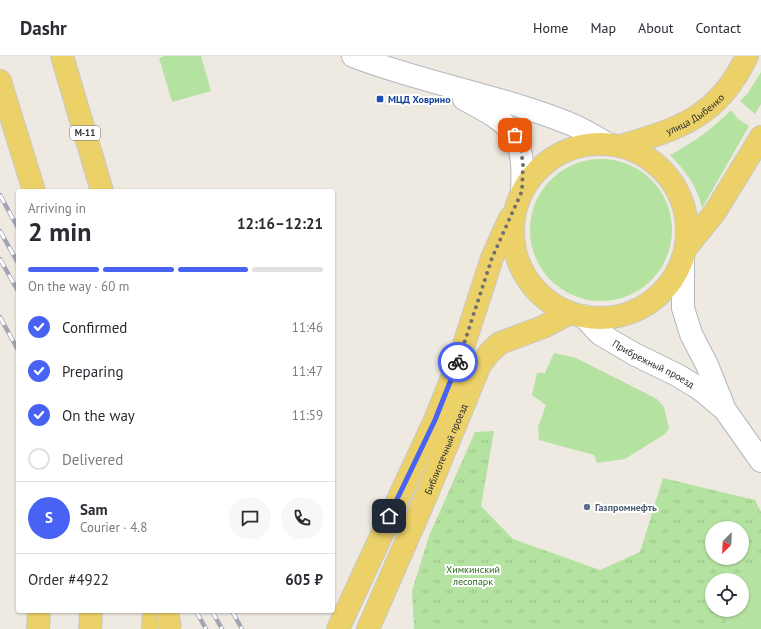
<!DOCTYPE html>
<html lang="en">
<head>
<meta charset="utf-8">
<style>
  :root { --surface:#fff; --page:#f7f7f7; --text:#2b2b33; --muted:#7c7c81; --line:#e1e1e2; --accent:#4863f3 }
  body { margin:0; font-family:"PT Sans",sans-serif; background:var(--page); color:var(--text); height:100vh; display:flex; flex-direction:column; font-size:15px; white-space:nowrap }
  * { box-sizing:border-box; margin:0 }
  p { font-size:13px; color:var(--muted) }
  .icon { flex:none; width:22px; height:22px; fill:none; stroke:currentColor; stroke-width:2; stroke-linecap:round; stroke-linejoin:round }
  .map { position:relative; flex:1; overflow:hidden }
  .details { position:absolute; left:16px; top:133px; width:319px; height:424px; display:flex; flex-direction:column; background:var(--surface); border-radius:4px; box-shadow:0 1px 3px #0004 }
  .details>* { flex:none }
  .needle { width:26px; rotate:204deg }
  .fabs { position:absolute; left:705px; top:465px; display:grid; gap:8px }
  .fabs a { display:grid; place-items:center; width:44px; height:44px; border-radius:50%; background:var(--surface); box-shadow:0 1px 3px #0004; font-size:20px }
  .pin { position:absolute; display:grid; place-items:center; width:34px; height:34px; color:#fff; margin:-17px; border-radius:8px; box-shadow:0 2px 6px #0006 }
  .courier { position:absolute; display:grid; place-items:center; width:40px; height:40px; margin:-20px; border:3px solid #4863f3; border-radius:50%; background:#fff; color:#222; box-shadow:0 1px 5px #0007 }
  .head em { font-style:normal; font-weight:700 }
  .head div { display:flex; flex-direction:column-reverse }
  .head { display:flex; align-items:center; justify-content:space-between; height:68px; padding:0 12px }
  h1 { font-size:26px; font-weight:700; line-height:30px }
  .bar { display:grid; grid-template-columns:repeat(4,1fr); gap:6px 4px; align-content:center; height:48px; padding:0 12px }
  .bar i { height:5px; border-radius:3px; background:var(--line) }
  .bar .current { background:var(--accent) }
  .bar p { grid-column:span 4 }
  .line { display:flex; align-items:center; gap:10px; padding:0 12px; border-top:1px solid var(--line) }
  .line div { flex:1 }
  .round { display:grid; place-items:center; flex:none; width:42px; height:42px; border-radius:21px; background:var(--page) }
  ol { padding:0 12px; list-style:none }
  li { display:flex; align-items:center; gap:12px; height:44px }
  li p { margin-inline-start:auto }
  li .icon { padding:4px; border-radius:50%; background:var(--accent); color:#fff; stroke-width:4 }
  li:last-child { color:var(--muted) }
  li i { width:22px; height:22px; border:2px solid var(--line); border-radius:50% }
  header { display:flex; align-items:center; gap:24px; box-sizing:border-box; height:56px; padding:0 20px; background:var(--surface); border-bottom:1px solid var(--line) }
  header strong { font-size:19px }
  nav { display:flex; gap:22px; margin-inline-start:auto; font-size:14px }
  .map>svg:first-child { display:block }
  .grass { fill:#b4e2a0 }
  .park { fill:url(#park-tufts); fill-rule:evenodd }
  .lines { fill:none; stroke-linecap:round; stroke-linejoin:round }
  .minor-casing { stroke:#b4b6c0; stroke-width:24 }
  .major-casing { stroke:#c8c8c8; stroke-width:24 }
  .minor { stroke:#fff; stroke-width:22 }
  .major { stroke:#ecd168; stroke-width:22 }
  .rail-casing { stroke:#a3a5b7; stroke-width:4.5 }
  .rail { stroke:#fff; stroke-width:3; stroke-dasharray:9; stroke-linecap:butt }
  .major-bridge-casing { stroke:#c8c8c8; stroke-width:24; stroke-linecap:butt }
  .major-bridge { stroke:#ecd168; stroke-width:22 }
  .done { stroke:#716f6c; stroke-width:4; stroke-dasharray:0 7.2 }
  .route { stroke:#4863f3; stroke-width:5 }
  .transit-dot { fill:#1a4fb4; stroke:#fff; stroke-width:1.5 }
  .service-dot { fill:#5c6f8a; stroke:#fff; stroke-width:1.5 }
  .labels { text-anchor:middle; stroke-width:4; stroke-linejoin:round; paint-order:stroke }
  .shield { fill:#fff; stroke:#6c6c6c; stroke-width:1 }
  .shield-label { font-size:9px; font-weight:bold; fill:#2d2d2d }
  .transit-label { font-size:10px; font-weight:bold; fill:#164399; stroke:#fff; text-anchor:start }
  .street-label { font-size:10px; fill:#2d2d2d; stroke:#fff }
  .service-label { font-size:10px; font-weight:bold; fill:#4e5e75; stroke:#fff; text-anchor:start }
  .park-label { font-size:10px; fill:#2b6a1e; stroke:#fff }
</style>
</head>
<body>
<header>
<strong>Dashr</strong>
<nav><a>Home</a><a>Map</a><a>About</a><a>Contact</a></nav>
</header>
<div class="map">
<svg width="761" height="573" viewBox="0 0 761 573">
  <defs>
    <pattern id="park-tufts" width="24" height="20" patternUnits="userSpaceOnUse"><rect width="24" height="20" fill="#b4e2a0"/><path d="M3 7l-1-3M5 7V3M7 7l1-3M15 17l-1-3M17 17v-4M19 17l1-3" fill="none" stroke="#9bc28a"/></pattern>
  </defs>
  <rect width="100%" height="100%" fill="#eee9e1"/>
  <path class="grass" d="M165,0H201L211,35L172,46L159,2Z
    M761,16V48L755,58L740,45L748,37Z
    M731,54L738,63L749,70L702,152C697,129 686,116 670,99C693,87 712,73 731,54Z
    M530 174a71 71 0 1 1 142 0a71 71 0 1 1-142 0Z
    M554,297L576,302L657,343L664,351L669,372L665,378L625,403L597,407L594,399L539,384L538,371L546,349L532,339L537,317H545Z
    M761,505V573H726L727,554H742V524L740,523Z"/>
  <path class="park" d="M494,375L481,450L513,483L600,514L640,496L663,422L755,444L761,456V505L740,524H712V554H727L726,573H414L412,535L429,480L475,376ZM712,472H742V502H712Z"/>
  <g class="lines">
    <g class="minor-casing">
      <g id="minor">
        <path d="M353,0C423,27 498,39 568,67C582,72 595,81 608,88"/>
        <path d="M464,43C513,69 525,77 522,135"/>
        <path d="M683,202V252L691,278L707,309L725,354L761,405"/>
        <path id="s1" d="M583,260L600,278L634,298L677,319L700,333L723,352"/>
      </g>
    </g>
    <g class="major-casing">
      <g id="major">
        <path d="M62,0L102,135"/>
        <path d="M0,25L34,135"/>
        <circle cx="600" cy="175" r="87"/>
        <path id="s2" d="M620,90C680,73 719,60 747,0"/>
        <path d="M686,192L715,156L761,81"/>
        <path d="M38,573L39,555"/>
        <path d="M90,573L91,555"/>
        <path d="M153,573L154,555"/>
        <path d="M338,573L435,364L459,304L492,202L510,162"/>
        <path id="s3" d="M368,573L427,438L480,309L490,296L500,287L543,271L570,257"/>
      </g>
    </g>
    <use href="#minor" class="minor"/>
    <use href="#major" class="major"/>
    <g class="rail-casing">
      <path id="rail" d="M0,139L18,172
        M0,175L18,207
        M0,203L18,235
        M0,261L18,294
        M164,555L174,573
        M196,555L206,573
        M212,555L222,573
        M232,555L242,573"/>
    </g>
    <use href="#rail" class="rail"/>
    <g class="major-bridge-casing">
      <path id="major-bridge" d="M167,555L170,573"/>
    </g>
    <use href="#major-bridge" class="major-bridge"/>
  </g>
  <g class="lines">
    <path class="done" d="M458,306L492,202L522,135L523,109L521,93L515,79"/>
    <path class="route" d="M389,460L435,364L458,306"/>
  </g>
  <rect class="transit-dot" x="376" y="39" width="8" height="8" rx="2"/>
  <circle class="service-dot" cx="587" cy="451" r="4"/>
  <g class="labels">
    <rect class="shield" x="70" y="70" width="30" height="14" rx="3"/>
    <g class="shield-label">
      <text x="85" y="80">М-11</text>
    </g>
    <g class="transit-label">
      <text x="388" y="47">МЦД Ховрино</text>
    </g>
    <g class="street-label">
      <text dy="4" stroke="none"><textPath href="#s2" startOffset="82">улица Дыбенко</textPath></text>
      <text dy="4" stroke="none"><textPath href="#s1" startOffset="86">Прибрежный проезд</textPath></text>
      <text dy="4" stroke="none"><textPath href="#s3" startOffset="196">Библиотечный проезд</textPath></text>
    </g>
    <g class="service-label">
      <text x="595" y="455">Газпромнефть</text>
    </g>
    <g class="park-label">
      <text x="473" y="517">Химкинский<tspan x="473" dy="12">лесопарк</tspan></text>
    </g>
  </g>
</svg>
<div class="fabs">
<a><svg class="needle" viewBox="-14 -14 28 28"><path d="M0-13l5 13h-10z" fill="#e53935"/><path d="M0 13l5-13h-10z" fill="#7c7c81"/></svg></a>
<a><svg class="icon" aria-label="locate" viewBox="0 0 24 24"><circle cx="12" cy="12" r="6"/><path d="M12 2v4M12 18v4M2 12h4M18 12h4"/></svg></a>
</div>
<div class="pin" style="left:515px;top:79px;background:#ea580c"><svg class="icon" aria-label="bag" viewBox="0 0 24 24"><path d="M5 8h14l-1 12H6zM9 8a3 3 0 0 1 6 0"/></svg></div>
<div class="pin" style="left:389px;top:460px;background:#1f2937"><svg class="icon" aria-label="home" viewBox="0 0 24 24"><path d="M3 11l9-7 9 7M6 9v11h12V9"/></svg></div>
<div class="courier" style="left:458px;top:306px"><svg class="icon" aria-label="bike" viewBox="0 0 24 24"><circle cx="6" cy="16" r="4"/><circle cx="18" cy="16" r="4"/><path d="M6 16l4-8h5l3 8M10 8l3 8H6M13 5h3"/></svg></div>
<section class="details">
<div class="head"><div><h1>2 min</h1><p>Arriving in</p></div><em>12:16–12:21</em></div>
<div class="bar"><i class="current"></i><i class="current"></i><i class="current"></i><i></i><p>On the way · 60 m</p></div>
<ol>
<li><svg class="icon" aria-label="check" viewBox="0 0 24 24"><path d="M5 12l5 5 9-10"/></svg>Confirmed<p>11:46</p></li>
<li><svg class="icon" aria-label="check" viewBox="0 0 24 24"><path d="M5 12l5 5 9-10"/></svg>Preparing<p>11:47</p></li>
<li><svg class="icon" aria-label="check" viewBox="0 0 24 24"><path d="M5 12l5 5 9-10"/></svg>On the way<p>11:59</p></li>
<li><i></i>Delivered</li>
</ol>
<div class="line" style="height:72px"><b class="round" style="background:var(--accent);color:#fff">S</b><div><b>Sam</b><p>Courier · 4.8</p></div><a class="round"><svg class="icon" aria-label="chat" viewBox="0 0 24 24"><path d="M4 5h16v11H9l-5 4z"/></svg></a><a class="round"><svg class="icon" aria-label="phone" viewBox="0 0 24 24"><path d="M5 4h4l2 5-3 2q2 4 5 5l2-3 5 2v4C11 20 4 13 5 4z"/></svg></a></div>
<div class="line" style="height:52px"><div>Order #4922</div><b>605 ₽</b></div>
</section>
</div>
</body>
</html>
